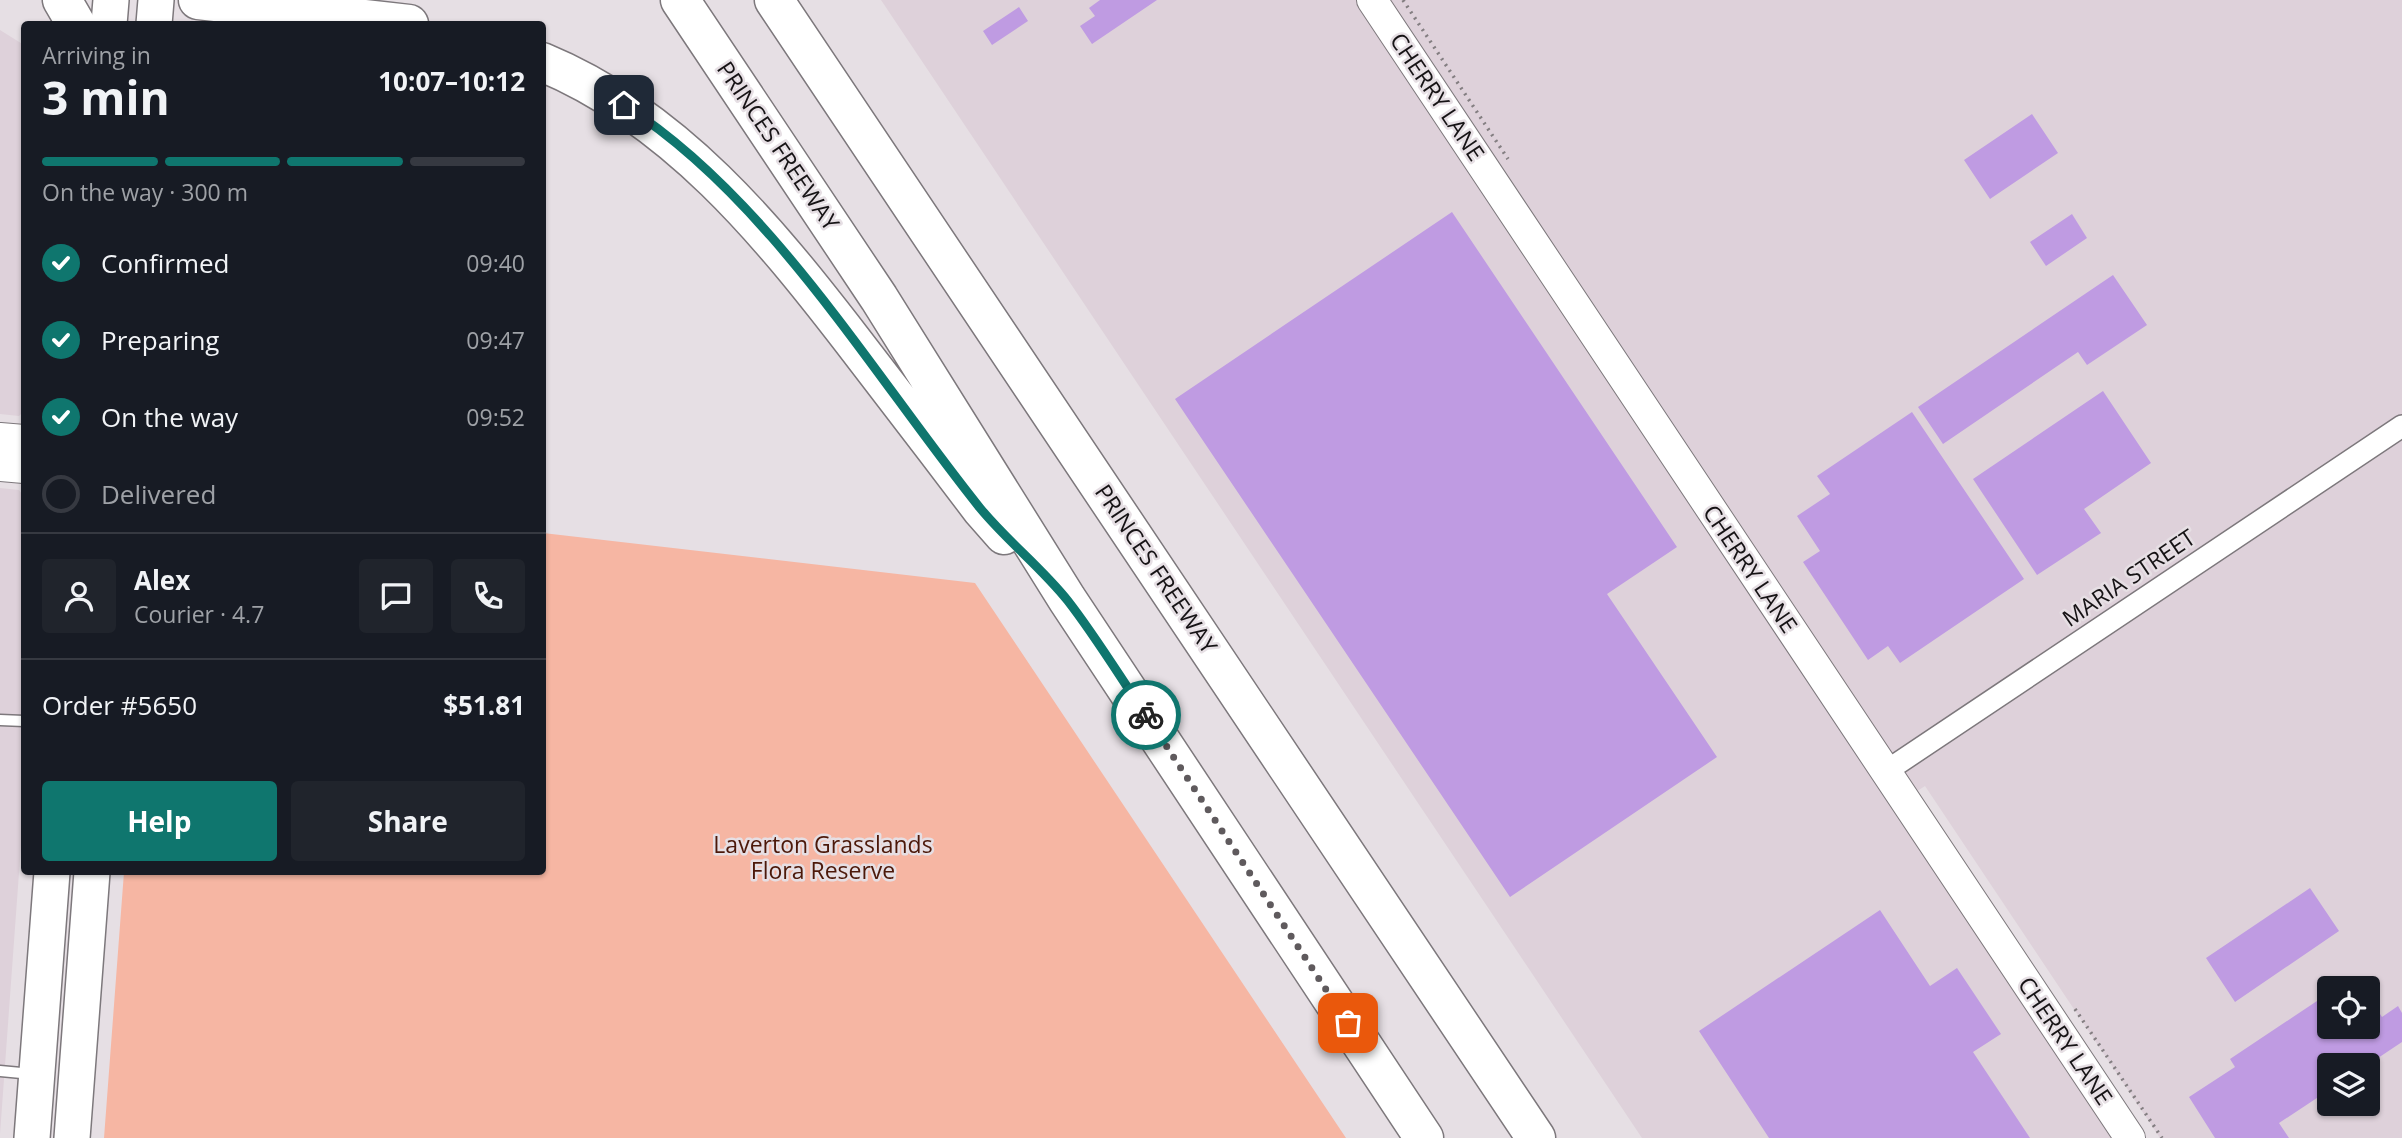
<!DOCTYPE html>
<html lang="en">
<head>
<meta charset="utf-8">
<style>
  :root { --surface:#171b24; --page:#20242c; --text:#f1f3f6; --muted:#9ea1a6; --line:#363941; --accent:#0f766e }
  body { margin:0; font-family:"Open Sans",sans-serif; background:var(--page); color:var(--text); height:100vh; display:flex; flex-direction:column; font-size:26px; white-space:nowrap }
  * { box-sizing:border-box; margin:0 }
  p { font-size:23px; color:var(--muted) }
  .icon { flex:none; width:38px; height:38px; fill:none; stroke:currentColor; stroke-width:2; stroke-linecap:round; stroke-linejoin:round }
  .map { position:relative; flex:1; overflow:hidden }
  .drawer { position:absolute; left:21px; top:21px; width:525px; height:854px; display:flex; flex-direction:column; background:var(--surface); border-radius:7px; box-shadow:0 2px 5px #0004 }
  .drawer>* { flex:none }
  .controls { position:absolute; left:2317px; top:976px; display:grid; gap:14px }
  .controls a { display:grid; place-items:center; width:63px; height:63px; border-radius:7px; background:var(--surface); box-shadow:0 2px 5px #0004; font-size:35px }
  .pin { position:absolute; display:grid; place-items:center; width:60px; height:60px; color:#fff; margin:-30px; border-radius:14px; box-shadow:0 4px 10px #0006 }
  .courier { position:absolute; display:grid; place-items:center; width:70px; height:70px; margin:-35px; border:5px solid #0f766e; border-radius:50%; background:#fff; color:#222; box-shadow:0 2px 9px #0007 }
  .headline em { font-style:normal; font-weight:700 }
  .headline div { display:flex; flex-direction:column-reverse }
  .headline { display:flex; align-items:center; justify-content:space-between; height:119px; padding:0 21px }
  h1 { font-size:46px; font-weight:700; line-height:52px }
  .bar { display:grid; grid-template-columns:repeat(4,1fr); gap:10px 7px; align-content:center; height:84px; padding:0 21px }
  .bar i { height:9px; border-radius:5px; background:var(--line) }
  .bar .active { background:var(--accent) }
  .bar p { grid-column:span 4 }
  .line { display:flex; align-items:center; gap:18px; padding:0 21px; border-top:2px solid var(--line) }
  .line div { flex:1 }
  .round { display:grid; place-items:center; flex:none; width:74px; height:74px; border-radius:7px; background:var(--page) }
  ol { padding:0 21px; list-style:none }
  li { display:flex; align-items:center; gap:21px; height:77px }
  li p { margin-inline-start:auto }
  li .icon { padding:7px; border-radius:50%; background:var(--accent); color:#fff; stroke-width:4 }
  li:last-child { color:var(--muted) }
  li i { width:38px; height:38px; border:4px solid var(--line); border-radius:50% }
  .button { display:flex; gap:14px; margin-top:auto; padding:14px 21px }
  .button a { flex:1; height:80px; border-radius:7px; background:var(--accent); color:#fff; font-size:28px; font-weight:700; line-height:80px; text-align:center }
  .button a+a { background:var(--page); color:var(--text) }
  .map>svg:first-child { display:block }
  .built { fill:#ded1da; fill-rule:evenodd }
  .green { fill:#f6b6a3 }
  .building { fill:#bf9be2 }
  .lines { fill:none; stroke-linecap:round; stroke-linejoin:round }
  .lane-casing { stroke:#7d787c; stroke-width:13 }
  .street-casing { stroke:#7d787c; stroke-width:24 }
  .secondary-casing { stroke:#7d787c; stroke-width:32 }
  .primary-casing { stroke:#7d787c; stroke-width:38 }
  .highway-casing { stroke:#7d787c; stroke-width:41 }
  .path { stroke:#837e81; stroke-width:3.5; stroke-dasharray:2 5; stroke-linecap:butt }
  .lane { stroke:#fff; stroke-width:10 }
  .street { stroke:#fff; stroke-width:21 }
  .secondary { stroke:#fff; stroke-width:30 }
  .primary { stroke:#fff; stroke-width:35 }
  .highway { stroke:#fff; stroke-width:38 }
  .done { stroke:#5f5a5d; stroke-width:7; stroke-dasharray:0 12.6 }
  .route { stroke:#0f766e; stroke-width:9 }
  .labels { text-anchor:middle; stroke-width:5; stroke-linejoin:round; paint-order:stroke }
  .street-label { font-size:23px; fill:#161315; stroke:#e6dfe4 }
  .park-label { font-size:23px; fill:#4c1809; stroke:#e6dfe4 }
</style>
</head>
<body>
<div class="map">
<svg width="2402" height="1138" viewBox="0 0 2402 1138">
  <rect width="100%" height="100%" fill="#e6dfe4"/>
  <path class="built" d="M881,0H2402V1138H2160L1925,786L1893,807L2113,1138H1642ZM2329,989H2368V1027H2329ZM2329,1066H2368V1104H2329Z
    M0,30L24,45V411L19,416L0,414Z
    M0,488L19,490L24,497V804L0,1134Z"/>
  <path class="green" d="M543,533L975,583L1346,1138H104L124,872H542Z"/>
  <path class="building" d="M1100,0H1157L1092,44L1080,26L1095,16L1089,8Z
    M1019,7L1028,21L992,45L983,31Z
    M2032,114L2058,153L1990,199L1964,160Z
    M1452,212L1677,547L1607,594L1717,757L1510,897L1175,399Z
    M2072,214L2087,238L2046,266L2030,242Z
    M2113,275L2147,325L2087,365L2078,352L1943,444L1918,407Z
    M2103,391L2151,463L2084,509L2101,533L2037,575L1973,479Z
    M1912,412L2024,579L1900,663L1888,646L1868,660L1803,562L1820,551L1797,516L1830,494L1817,476Z
    M2310,888L2339,931L2235,1002L2206,958Z
    M1880,910L1930,986L1957,968L2001,1034L1973,1052L2030,1138H1769L1699,1031Z
    M2355,976L2363,989H2336Z
    M2329,993V1027H2368V996L2382,1017L2398,1006L2402,1013V1042L2366,1066H2329V1090L2279,1123L2289,1138H2215L2189,1097L2235,1067L2230,1059Z"/>
  <g class="lines">
    <g class="lane-casing">
      <path id="lane" d="M0,720L24,721
        M0,1071L32,1074"/>
    </g>
    <g class="street-casing">
      <path id="street" d="M1885,772L2402,426"/>
    </g>
    <g class="secondary-casing">
      <path id="secondary" d="M1372,0L2130,1138
        M0,438L24,440
        M0,466L24,468"/>
    </g>
    <g class="primary-casing">
      <path id="primary" d="M109,24L111,0
        M154,24L156,0
        M32,1138L52,872
        M72,1138L92,872"/>
    </g>
    <g class="highway-casing">
      <path id="highway" d="M62,0L76,24
        M198,0L409,24
        M680,0L879,298L1067,599L1424,1138
        M774,0L1536,1138
        M542,62C675,117 767,230 852,340C896,397 939,453 982,510L1004,535"/>
    </g>
    <path class="path" d="M1403,0L1508,159
      M2075,1009L2162,1138"/>
    <use href="#lane" class="lane"/>
    <use href="#street" class="street"/>
    <use href="#secondary" class="secondary"/>
    <use href="#primary" class="primary"/>
    <use href="#highway" class="highway"/>
  </g>
  <g class="lines">
    <path class="done" d="M1146,715L1348,1023"/>
    <path class="route" d="M624,105C769,197 874,376 980,508C1007,541 1042,568 1068,601C1096,637 1120,677 1146,715"/>
  </g>
  <g class="labels">
    <g class="street-label">
      <text transform="translate(1437 97) rotate(56)" y="8">CHERRY LANE</text>
      <text transform="translate(778 146) rotate(56)" y="8">PRINCES FREEWAY</text>
      <text transform="translate(1156 569) rotate(56)" y="8">PRINCES FREEWAY</text>
      <text transform="translate(1750 569) rotate(56)" y="8">CHERRY LANE</text>
      <text transform="translate(2129 578) rotate(-34)" y="8">MARIA STREET</text>
      <text transform="translate(2065 1041) rotate(56)" y="8">CHERRY LANE</text>
    </g>
    <g class="park-label">
      <text x="823" y="853">Laverton Grasslands<tspan x="823" dy="26">Flora Reserve</tspan></text>
    </g>
  </g>
</svg>
<div class="controls">
<a><svg class="icon" aria-label="locate" viewBox="0 0 24 24"><circle cx="12" cy="12" r="6"/><path d="M12 2v4M12 18v4M2 12h4M18 12h4"/></svg></a>
<a><svg class="icon" aria-label="layers" viewBox="0 0 24 24"><path d="M12 4l9 5-9 5-9-5zM3 14l9 5 9-5"/></svg></a>
</div>
<div class="pin" style="left:1348px;top:1023px;background:#ea580c"><svg class="icon" aria-label="bag" viewBox="0 0 24 24"><path d="M5 8h14l-1 12H6zM9 8a3 3 0 0 1 6 0"/></svg></div>
<div class="pin" style="left:624px;top:105px;background:#1f2937"><svg class="icon" aria-label="home" viewBox="0 0 24 24"><path d="M3 11l9-7 9 7M6 9v11h12V9"/></svg></div>
<div class="courier" style="left:1146px;top:715px"><svg class="icon" aria-label="bike" viewBox="0 0 24 24"><circle cx="6" cy="16" r="4"/><circle cx="18" cy="16" r="4"/><path d="M6 16l4-8h5l3 8M10 8l3 8H6M13 5h3"/></svg></div>
<section class="drawer">
<div class="headline"><div><h1>3 min</h1><p>Arriving in</p></div><em>10:07–10:12</em></div>
<div class="bar"><i class="active"></i><i class="active"></i><i class="active"></i><i></i><p>On the way · 300 m</p></div>
<ol>
<li><svg class="icon" aria-label="check" viewBox="0 0 24 24"><path d="M5 12l5 5 9-10"/></svg>Confirmed<p>09:40</p></li>
<li><svg class="icon" aria-label="check" viewBox="0 0 24 24"><path d="M5 12l5 5 9-10"/></svg>Preparing<p>09:47</p></li>
<li><svg class="icon" aria-label="check" viewBox="0 0 24 24"><path d="M5 12l5 5 9-10"/></svg>On the way<p>09:52</p></li>
<li><i></i>Delivered</li>
</ol>
<div class="line" style="height:126px"><a class="round"><svg class="icon" aria-label="person" viewBox="0 0 24 24"><circle cx="12" cy="8" r="4"/><path d="M4 21q1-7 8-7t8 7"/></svg></a><div><b>Alex</b><p>Courier · 4.7</p></div><a class="round"><svg class="icon" aria-label="chat" viewBox="0 0 24 24"><path d="M4 5h16v11H9l-5 4z"/></svg></a><a class="round"><svg class="icon" aria-label="phone" viewBox="0 0 24 24"><path d="M5 4h4l2 5-3 2q2 4 5 5l2-3 5 2v4C11 20 4 13 5 4z"/></svg></a></div>
<div class="line" style="height:91px"><div>Order #5650</div><b>$51.81</b></div>
<div class="button"><a>Help</a><a>Share</a></div>
</section>
</div>
</body>
</html>
